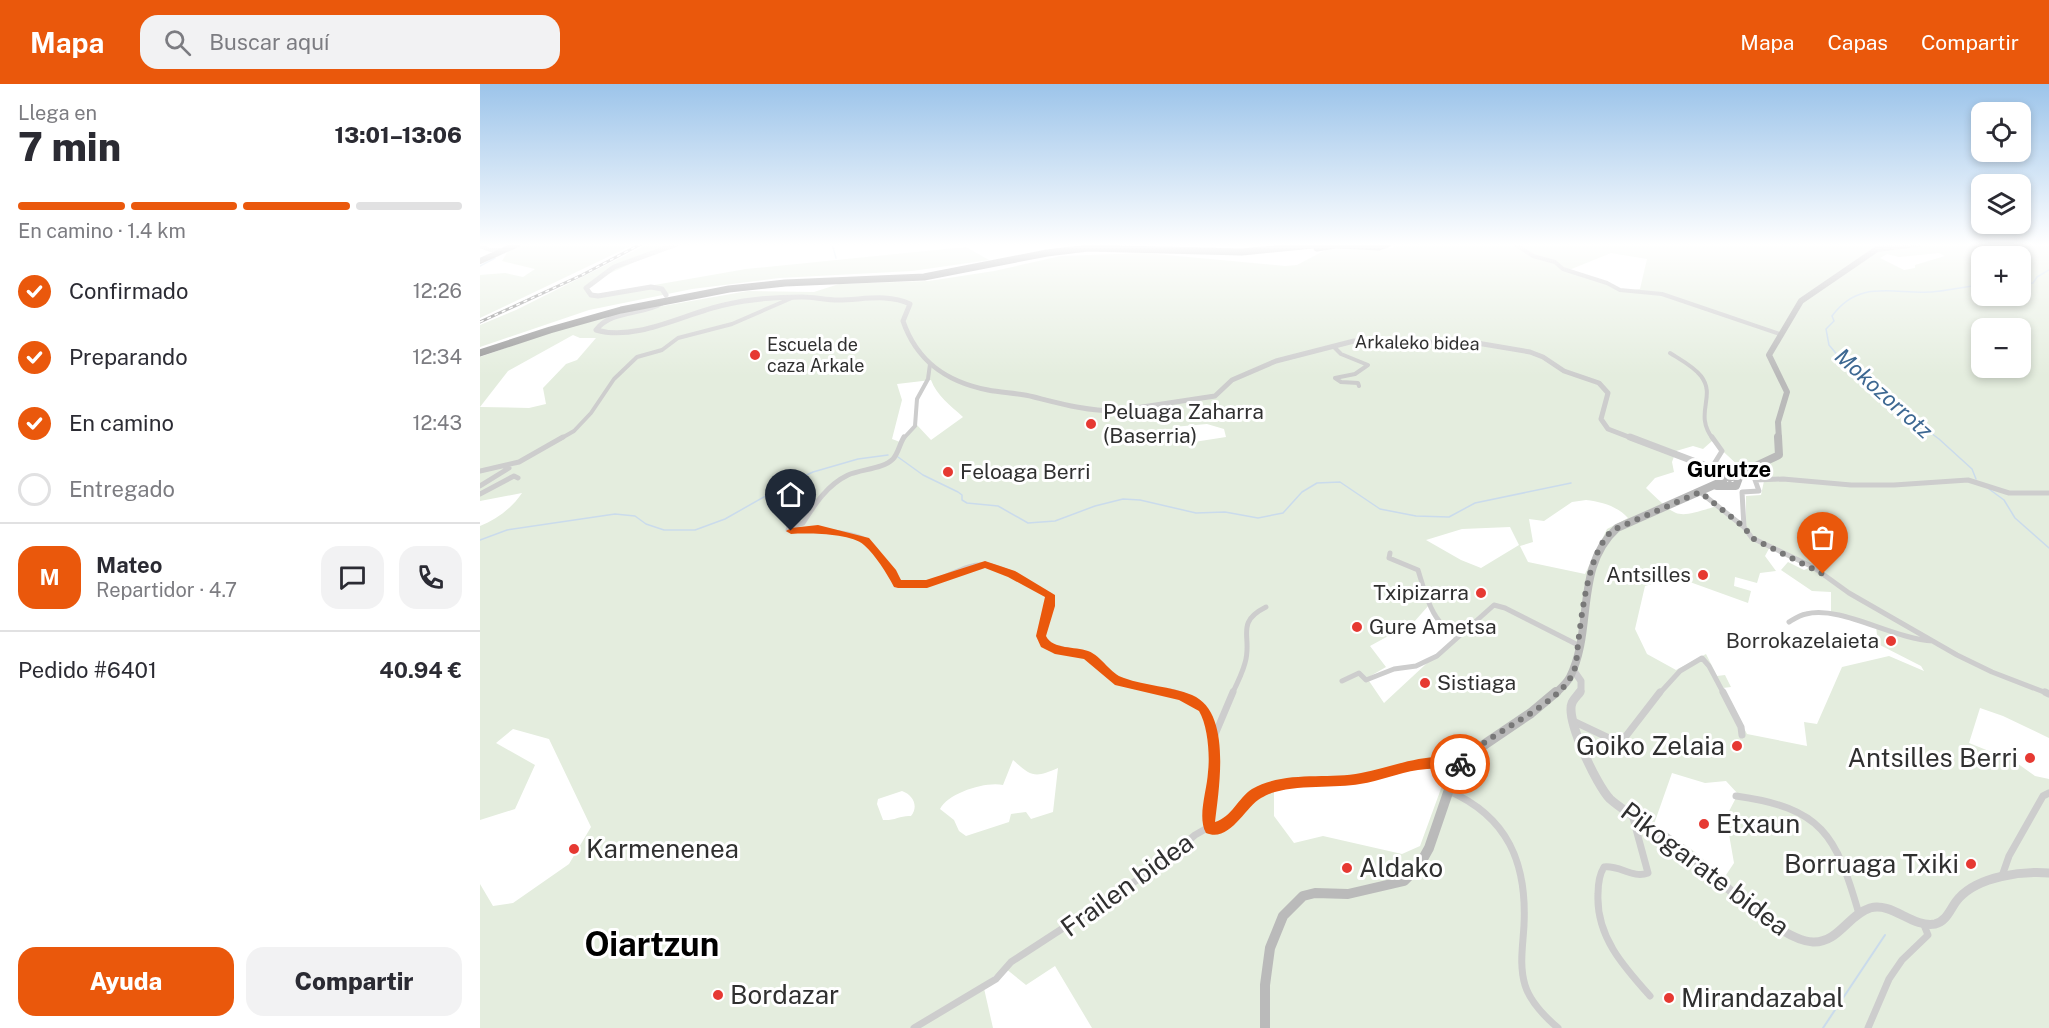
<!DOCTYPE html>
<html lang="es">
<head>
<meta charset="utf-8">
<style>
  :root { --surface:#fff; --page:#f2f2f3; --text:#2b2b33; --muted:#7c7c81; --line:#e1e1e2; --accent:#ea580c }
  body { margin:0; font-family:"Public Sans",sans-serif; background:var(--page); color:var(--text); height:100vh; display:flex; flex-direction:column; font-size:22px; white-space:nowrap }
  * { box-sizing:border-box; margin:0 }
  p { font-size:20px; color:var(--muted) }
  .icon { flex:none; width:33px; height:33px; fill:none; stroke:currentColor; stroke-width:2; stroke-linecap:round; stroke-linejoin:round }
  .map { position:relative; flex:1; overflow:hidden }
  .drawer { display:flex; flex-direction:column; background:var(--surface); width:480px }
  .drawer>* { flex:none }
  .controls { position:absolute; left:1491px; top:18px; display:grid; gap:12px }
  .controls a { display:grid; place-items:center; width:60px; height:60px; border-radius:12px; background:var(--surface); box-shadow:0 3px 9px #0003; font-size:30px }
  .pin { position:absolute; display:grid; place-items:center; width:51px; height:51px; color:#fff; margin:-62px -26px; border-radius:50% 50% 50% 0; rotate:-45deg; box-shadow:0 0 6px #0007 }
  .pin .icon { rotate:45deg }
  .courier { position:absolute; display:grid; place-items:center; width:60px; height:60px; margin:-30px; border:4px solid #ea580c; border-radius:50%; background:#fff; color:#222; box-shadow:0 2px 8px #0007 }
  .overview em { font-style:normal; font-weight:800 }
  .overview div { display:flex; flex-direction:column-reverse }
  .overview { display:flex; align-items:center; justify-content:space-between; height:102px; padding:0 18px }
  h1 { font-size:39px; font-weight:800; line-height:45px }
  .bar { display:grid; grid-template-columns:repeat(4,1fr); gap:9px 6px; align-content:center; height:72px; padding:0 18px }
  .bar i { height:8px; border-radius:4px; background:var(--line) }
  .bar .on { background:var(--accent) }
  .bar p { grid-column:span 4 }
  .line { display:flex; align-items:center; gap:15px; padding:0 18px; border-top:2px solid var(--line) }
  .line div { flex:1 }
  .round { display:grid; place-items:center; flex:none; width:63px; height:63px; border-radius:18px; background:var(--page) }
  ol { padding:0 18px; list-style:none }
  li { display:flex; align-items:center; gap:18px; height:66px }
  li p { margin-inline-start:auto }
  li .icon { padding:6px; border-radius:50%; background:var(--accent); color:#fff; stroke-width:4 }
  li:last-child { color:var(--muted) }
  li i { width:33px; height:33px; border:3px solid var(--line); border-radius:50% }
  .cta { display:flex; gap:12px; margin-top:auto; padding:12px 18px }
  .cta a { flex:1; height:69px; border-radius:18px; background:var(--accent); color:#fff; font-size:24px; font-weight:800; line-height:69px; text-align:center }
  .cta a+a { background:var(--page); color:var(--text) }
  header { display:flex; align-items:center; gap:36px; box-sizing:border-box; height:84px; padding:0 30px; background:var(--accent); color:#fff }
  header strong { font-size:28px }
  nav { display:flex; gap:33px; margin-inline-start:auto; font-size:21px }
  .search { width:420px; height:54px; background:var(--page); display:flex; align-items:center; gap:15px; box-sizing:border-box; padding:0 21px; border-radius:18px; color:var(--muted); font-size:22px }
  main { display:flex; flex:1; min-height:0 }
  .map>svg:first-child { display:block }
  .green { fill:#e4edde; fill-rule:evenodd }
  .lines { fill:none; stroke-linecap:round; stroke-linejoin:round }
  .stream-far1 { stroke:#cadbec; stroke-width:1.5 }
  .stream { stroke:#cadbec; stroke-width:2 }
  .minor-far2 { stroke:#cdcdcd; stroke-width:4 }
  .minor-far1 { stroke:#cdcdcd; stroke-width:5 }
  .minor { stroke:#cdcdcd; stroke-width:7 }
  .tertiary-far2 { stroke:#cdcdcd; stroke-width:5 }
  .tertiary-far1 { stroke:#cdcdcd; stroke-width:7 }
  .tertiary { stroke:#cdcdcd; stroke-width:9 }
  .secondary-far2 { stroke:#bababa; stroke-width:6 }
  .secondary-far1 { stroke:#bababa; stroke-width:8 }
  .secondary { stroke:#bababa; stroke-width:10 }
  .primary { stroke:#a8a8a8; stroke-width:6 }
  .motorway { stroke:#979797; stroke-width:7 }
  .rail-casing { stroke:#858585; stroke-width:3 }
  .rail { stroke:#fff; stroke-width:1.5; stroke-dasharray:4; stroke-linecap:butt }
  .route { fill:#ea580c }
  .done { stroke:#787878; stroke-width:6; stroke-dasharray:0 10.8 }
  .poi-dot { fill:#e63932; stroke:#fff; stroke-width:2 }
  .labels { text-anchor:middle; stroke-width:6; stroke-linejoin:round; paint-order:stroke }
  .far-street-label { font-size:18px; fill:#303030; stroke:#fff }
  .far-poi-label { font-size:18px; fill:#303030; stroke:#fff; text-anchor:start }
  .poi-label { font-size:21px; fill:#303030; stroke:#fff; text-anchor:start }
  .water-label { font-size:22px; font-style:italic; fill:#3d6892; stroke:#fff }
  .neighbourhood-label { font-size:22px; font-weight:bold; fill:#000; stroke:#fff }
  .near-poi-label { font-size:26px; fill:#303030; stroke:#fff; text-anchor:start }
  .near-street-label { font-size:26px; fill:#303030; stroke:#fff }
  .near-district-label { font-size:33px; font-weight:bold; fill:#000; stroke:#fff }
</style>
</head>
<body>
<header>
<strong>Mapa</strong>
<div class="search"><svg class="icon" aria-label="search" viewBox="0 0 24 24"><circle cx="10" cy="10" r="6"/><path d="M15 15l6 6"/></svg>Buscar aquí</div>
<nav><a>Mapa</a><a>Capas</a><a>Compartir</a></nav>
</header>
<main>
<section class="drawer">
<div class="overview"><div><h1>7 min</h1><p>Llega en</p></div><em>13:01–13:06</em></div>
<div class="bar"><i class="on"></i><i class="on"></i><i class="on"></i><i></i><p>En camino · 1.4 km</p></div>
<ol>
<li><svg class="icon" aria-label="check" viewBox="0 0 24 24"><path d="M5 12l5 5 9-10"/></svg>Confirmado<p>12:26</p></li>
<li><svg class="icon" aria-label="check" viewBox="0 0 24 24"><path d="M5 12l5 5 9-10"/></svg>Preparando<p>12:34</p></li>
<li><svg class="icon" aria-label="check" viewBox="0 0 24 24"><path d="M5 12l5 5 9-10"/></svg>En camino<p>12:43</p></li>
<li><i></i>Entregado</li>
</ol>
<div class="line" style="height:108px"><b class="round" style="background:var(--accent);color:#fff">M</b><div><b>Mateo</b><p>Repartidor · 4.7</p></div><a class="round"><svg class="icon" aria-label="chat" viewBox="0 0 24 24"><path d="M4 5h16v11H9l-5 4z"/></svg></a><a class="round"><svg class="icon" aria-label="phone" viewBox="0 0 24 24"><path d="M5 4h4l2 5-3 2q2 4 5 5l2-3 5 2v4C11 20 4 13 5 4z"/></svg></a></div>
<div class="line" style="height:78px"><div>Pedido #6401</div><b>40.94 €</b></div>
<div class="cta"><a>Ayuda</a><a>Compartir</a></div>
</section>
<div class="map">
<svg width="1569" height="944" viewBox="0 0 1569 944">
  <rect width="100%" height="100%" fill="#fff"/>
  <path class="green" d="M43,160H155L0,234V191L25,189L43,193L55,185L22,177L30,164Z
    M168,160H194L115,196L108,205L113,209L123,210L266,185L486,163L509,176L432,187L299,194L212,205L109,226L0,263V241L36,226Z
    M916,160H1569V654L1523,632L1500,624L1489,659L1534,677L1555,692L1569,695V944H612L575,882L546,901L525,884L503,900L513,944H0V800L13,822L33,819L89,780L111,743L69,655L33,645L16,659L55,681L35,725L0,736V442C17,435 32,424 42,409L0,417V273L80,245L143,229L268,207L334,208L359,200L449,197L514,187L581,172L665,169L805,182L817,181L853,162L913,164ZM1131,169L1167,175L1160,205L1147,207L1089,186ZM1459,169L1465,172L1435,181V184L1424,186L1400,174L1407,170L1419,173ZM1502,172H1540V212H1502ZM1502,244H1540V284H1502ZM93,251L100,254H116L97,276L86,280L63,304L66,320L49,324L0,323L28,287ZM451,296C457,312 470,321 483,333L451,356L436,340L420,358L412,355L422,316L417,300ZM727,340L744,345L746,353L714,358L691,355L693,343ZM1232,357L1263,386L1272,387L1284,397L1281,411L1266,412V438L1256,439L1237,422C1194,435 1199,435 1166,404L1175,394L1194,388L1192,378L1196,367L1213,362L1223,365ZM1106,416C1122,418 1137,422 1148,434L1127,445L1105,490L1048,478L1040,462L1053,458L1049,435L1064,437L1092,418ZM1030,443L1039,461L1001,484L981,476L946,456L982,445ZM1291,461L1331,483L1324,486L1308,478L1301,486L1332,507L1351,508V528L1396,542L1398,560L1441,582L1444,587L1409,572L1362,583L1337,640L1324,638L1327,662L1267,650L1243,604L1251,603L1245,591L1237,592L1226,570L1196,586L1167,570L1155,545L1165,502L1196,493L1268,519L1271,507L1254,502L1255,493L1277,499L1280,489L1296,487L1285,472ZM949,521L974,554L904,619L887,594L906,583L890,562L934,538ZM533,676C552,693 555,694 578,684L573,728L551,735L546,728L531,730L529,738L486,752L479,747L474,736L460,725C468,709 506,697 523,701ZM942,680H970L940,762L922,770L843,752L814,759L794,732V705L831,697H871ZM1192,689L1225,699L1246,697L1258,710L1246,733L1254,779L1244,794L1215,768L1174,740ZM422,707C433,711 439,722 431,732C421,731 414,737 403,736L397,720L398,715Z"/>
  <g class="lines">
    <path class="stream-far1" d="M352,160L356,174
      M0,182L15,174
      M1540,201L1553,199L1557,193L1569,186
      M418,373L443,391L478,408L482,411V416L487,419L518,422L548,439L575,437L615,422L643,415L660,416L716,429L745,428L778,434L803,429L822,408L837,399L860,398L900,425L936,432L969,433L995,419L1091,399
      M1496,395L1492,385L1459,355L1402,313L1364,279L1349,261L1346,245L1354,237L1352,232C1379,195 1412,210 1451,208C1468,207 1485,202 1502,201
      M1509,405L1524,416L1535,434L1569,464
      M0,456L27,446L135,430L155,432L166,440L184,446H215L245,435L305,401L333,388L378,375L408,371"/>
    <path class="stream" d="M1343,944L1405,851"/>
    <path class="minor-far2" d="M1035,160L1053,172L1075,178L1083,185L1127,199L1140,206L1182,210L1300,250
      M0,162L10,166H20
      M853,262L861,270L888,281L875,290L855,294L861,298L878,299L879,302
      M1190,269C1201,276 1213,282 1221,292C1237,313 1213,329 1233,355
      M80,355L94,347L111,329L134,295L157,273L182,266L198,254L252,240L314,213
      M423,355L435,342L437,315L448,295L450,280"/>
    <path class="minor-far1" d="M424,353C420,359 418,370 413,375C403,385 382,385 368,391C347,401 335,420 323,439L309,443L308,446C325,445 373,447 387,457C396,464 412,488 416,499C456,509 477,478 506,481C529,484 550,501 570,511V522L561,552L567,561L607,571L637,597L697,610
      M1232,353L1242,367L1234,380L1236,387
      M0,387L39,378L83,353
      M0,402L29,384
      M1220,408L1264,443
      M1262,408L1264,443L1272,454L1333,483L1369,509L1477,571L1512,588L1569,610
      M1262,408L1279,407L1275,396L1303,395L1371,401H1414L1488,396L1529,409H1569
      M0,410L34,392L38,394
      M910,469L909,474L938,486C945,508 953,546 980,550
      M1309,538C1314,535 1320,531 1326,530C1360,521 1413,555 1453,557
      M862,597L879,589L886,596L914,585L936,582L957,572L1014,521L1025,524L1098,561
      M752,610C757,600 762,590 765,579C773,553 754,539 786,523
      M1179,610L1200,587L1222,574L1229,582L1244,610"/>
    <path class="minor" d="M690,608C724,616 730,628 732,661
      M1243,608L1261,643L1262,651
      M1565,608L1569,610
      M1093,637L1131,655L1146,652L1180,608
      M969,707C1028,733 1047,779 1044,841C1043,861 1039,881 1045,901C1050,918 1064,932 1078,944
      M1256,712C1342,724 1356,750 1379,830
      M1153,734L1168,789C1153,795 1140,781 1124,783C1119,791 1118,801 1118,810C1116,852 1143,882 1170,912
      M729,743L735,695L734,653L753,608
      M1522,792L1529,772L1563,712L1569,709
      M434,944L516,895L531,878L677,783L715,751L729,743L733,745L742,742L752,734L775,710L789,705L828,697L879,695L938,681L975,678L980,681
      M1388,944L1409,895L1422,876L1448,851L1444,841"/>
    <path class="tertiary-far2" d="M186,211L182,205L171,203L118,212L111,211L106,204L134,183L197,160
      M182,219C162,231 131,226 116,246C156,258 206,229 244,221C269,215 296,213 322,213C334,213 346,216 358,216C382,216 407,209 430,220L423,237C437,278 467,298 508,306C523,309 539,309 554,313C582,320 607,327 636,327L735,312L752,296L796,277L874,257L997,259L1050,268L1063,273L1084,287L1119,299L1128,309L1121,335L1128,345L1154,355"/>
    <path class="tertiary-far1" d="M1150,353L1229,383L1249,394
      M1094,587L1101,597V607
      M1099,610L1101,607"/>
    <path class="tertiary" d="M1100,608C1097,612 1093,616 1092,619C1085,635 1117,702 1130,715C1148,731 1180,748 1201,764C1232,787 1296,856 1333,858C1358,859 1368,831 1390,824C1413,818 1432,844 1455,840C1468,837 1471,822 1479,814C1499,792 1542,787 1569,789"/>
    <path class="secondary-far2" d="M1299,355L1298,338L1307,308L1289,271L1321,217L1397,165L1438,160"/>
    <path class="secondary-far1" d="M1250,394L1299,371L1298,353
      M1237,402H1256L1260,391
      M1075,610C1080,605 1087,599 1090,593C1114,545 1094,483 1137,444L1243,397"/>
    <path class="secondary" d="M785,944V901L790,864L803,832L823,812L835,809L868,810L924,797L939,782L949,764L974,691L986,673L1051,629L1076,608"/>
    <path class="primary" d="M0,177L38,160"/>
    <path class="motorway" d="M857,161L899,163L908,160
      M837,164L861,160
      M0,269L70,246L141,226L249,205L305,199L444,193L567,169L608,164L762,168L843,160"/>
    <g class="rail-casing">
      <path id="rail" d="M0,238L102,191L161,160"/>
    </g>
    <use href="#rail" class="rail"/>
  </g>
  <linearGradient id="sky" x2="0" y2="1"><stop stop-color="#9cc4ea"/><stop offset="0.55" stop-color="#fff"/><stop offset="1" stop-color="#fff" stop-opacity="0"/></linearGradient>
  <rect width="1569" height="292" fill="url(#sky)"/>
  <path class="route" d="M338,441L389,454L416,486L421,496H446L505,477L535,487L575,511V522L566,552C573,566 595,562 608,567C622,572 630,590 644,594C666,602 690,602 712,611C752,628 739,703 735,738C752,733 758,714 772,705C805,686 846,696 881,689C913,683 952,665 985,677L986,680L980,686L975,684C963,685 950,684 938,686C918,689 900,697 880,700C854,705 804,699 781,714C765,723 750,759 726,749C717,733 727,707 728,688C730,672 728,642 719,627L699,616L635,601L604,575L575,570L561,563L556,552L565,513L528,493L505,484L447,504H418L414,503C406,488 396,472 384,461C371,449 328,449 311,450L306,447L311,444Z"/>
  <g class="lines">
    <path class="done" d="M980,680C1007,647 1078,625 1094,587C1097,578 1097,569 1098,560C1102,529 1108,467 1133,446L1220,408L1264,443L1272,454L1343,490"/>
  </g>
  <g class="poi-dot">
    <circle cx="275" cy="271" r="6"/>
    <circle cx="611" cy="340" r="6"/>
    <circle cx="468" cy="388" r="6"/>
    <circle cx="1223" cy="491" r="6"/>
    <circle cx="1001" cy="509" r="6"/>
    <circle cx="877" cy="543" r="6"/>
    <circle cx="1411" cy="557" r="6"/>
    <circle cx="945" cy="599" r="6"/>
    <circle cx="1257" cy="662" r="6"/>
    <circle cx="1550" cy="674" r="6"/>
    <circle cx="1224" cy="740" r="6"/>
    <circle cx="94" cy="765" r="6"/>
    <circle cx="1491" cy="780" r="6"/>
    <circle cx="867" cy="784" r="6"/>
    <circle cx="238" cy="911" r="6"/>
    <circle cx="1189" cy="914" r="6"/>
  </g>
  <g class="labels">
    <g class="far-street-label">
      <text transform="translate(937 259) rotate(1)" y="6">Arkaleko bidea</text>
    </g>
    <g class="far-poi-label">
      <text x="287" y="267">Escuela de<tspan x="287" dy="21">caza Arkale</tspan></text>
    </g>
    <g class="poi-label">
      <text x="623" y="335">Peluaga Zaharra<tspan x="623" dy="24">(Baserria)</tspan></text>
      <text x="480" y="395">Feloaga Berri</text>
      <text x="1211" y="498" text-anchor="end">Antsilles</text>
      <text x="989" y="516" text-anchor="end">Txipizarra</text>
      <text x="889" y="550">Gure Ametsa</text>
      <text x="1399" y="564" text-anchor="end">Borrokazelaieta</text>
      <text x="957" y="606">Sistiaga</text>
    </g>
    <g class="water-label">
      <text transform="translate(1404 309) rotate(42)" y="8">Mokozorrotz</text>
    </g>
    <g class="neighbourhood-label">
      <text x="1249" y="393">Gurutze</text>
    </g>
    <g class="near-poi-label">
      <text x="1245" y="671" text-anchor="end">Goiko Zelaia</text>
      <text x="1538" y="683" text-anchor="end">Antsilles Berri</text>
      <text x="1236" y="749">Etxaun</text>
      <text x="106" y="774">Karmenenea</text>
      <text x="1479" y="789" text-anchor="end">Borruaga Txiki</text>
      <text x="879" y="793">Aldako</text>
      <text x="250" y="920">Bordazar</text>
      <text x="1201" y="923">Mirandazabal</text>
    </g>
    <g class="near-street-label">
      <text transform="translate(1225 785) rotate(37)" y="9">Pikogarate bidea</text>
      <text transform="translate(647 801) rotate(-36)" y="9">Frailen bidea</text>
    </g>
    <g class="near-district-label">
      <text x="172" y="872">Oiartzun</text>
    </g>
  </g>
</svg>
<div class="controls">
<a><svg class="icon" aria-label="locate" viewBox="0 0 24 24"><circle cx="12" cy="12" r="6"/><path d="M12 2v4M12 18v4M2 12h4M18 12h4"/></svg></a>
<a><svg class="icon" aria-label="layers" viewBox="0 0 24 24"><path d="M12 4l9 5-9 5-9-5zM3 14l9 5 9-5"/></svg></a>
<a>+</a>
<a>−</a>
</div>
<div class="pin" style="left:1343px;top:490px;background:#ea580c"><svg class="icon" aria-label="bag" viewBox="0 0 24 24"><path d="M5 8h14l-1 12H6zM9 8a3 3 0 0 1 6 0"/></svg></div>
<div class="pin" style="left:311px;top:447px;background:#1f2937"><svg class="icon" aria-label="home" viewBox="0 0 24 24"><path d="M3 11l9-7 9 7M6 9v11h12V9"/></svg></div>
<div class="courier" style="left:980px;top:680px"><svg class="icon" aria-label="bike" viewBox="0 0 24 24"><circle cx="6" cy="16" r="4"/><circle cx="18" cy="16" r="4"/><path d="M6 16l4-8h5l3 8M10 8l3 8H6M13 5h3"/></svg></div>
</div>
</main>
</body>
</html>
